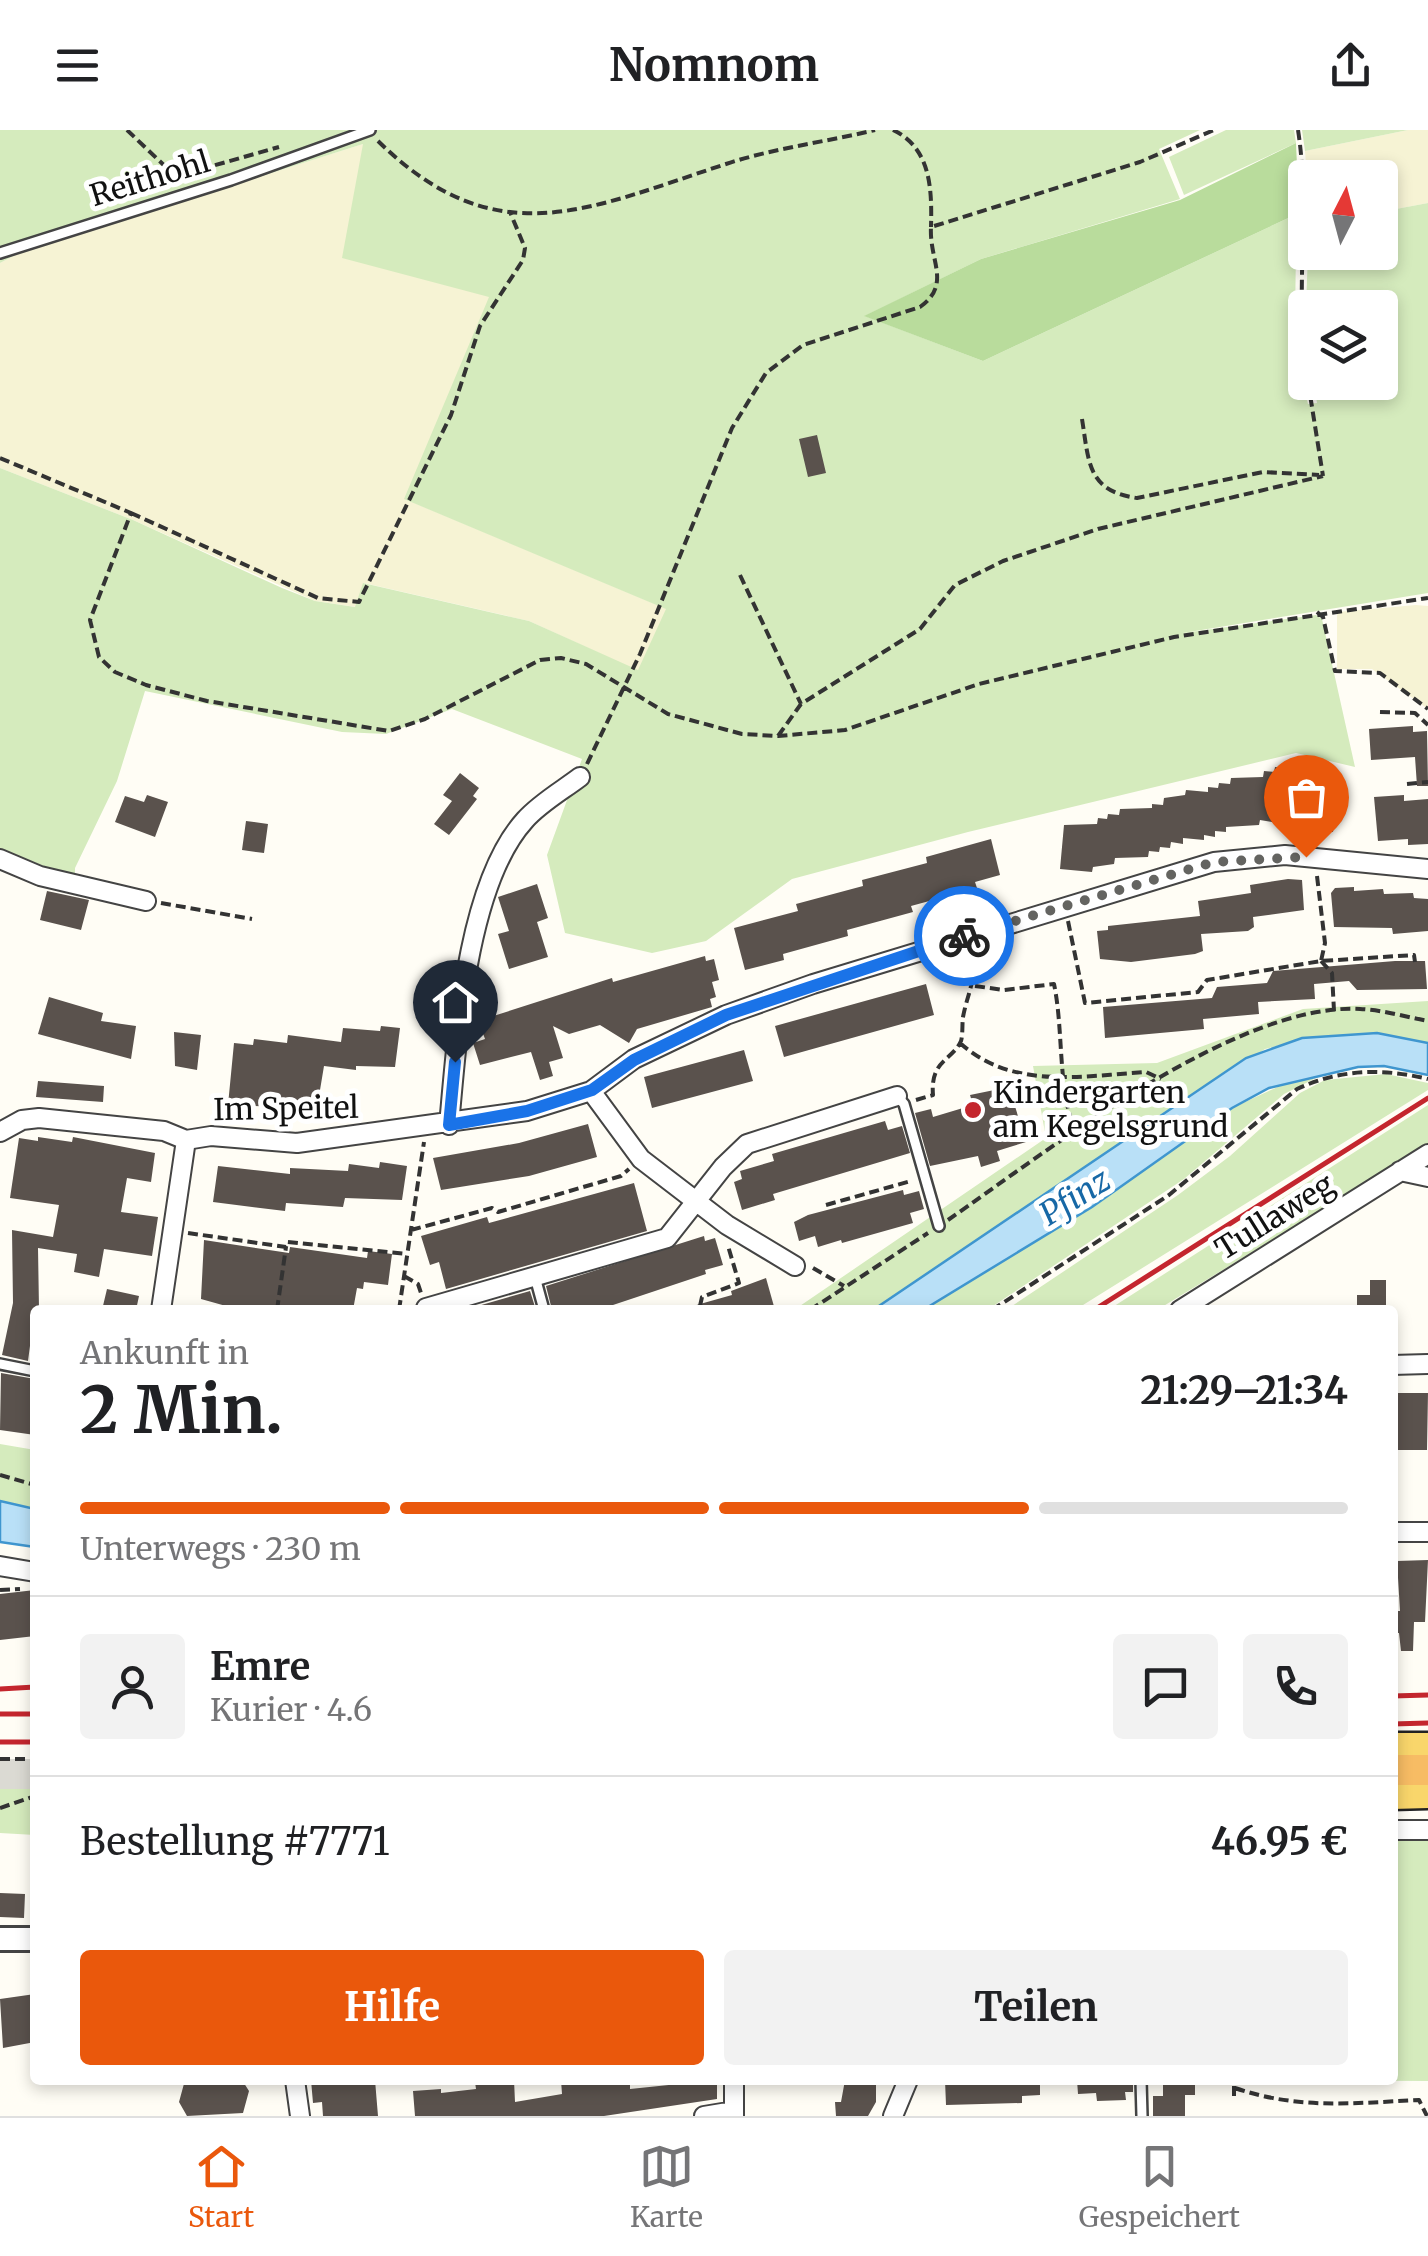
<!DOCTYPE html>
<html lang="de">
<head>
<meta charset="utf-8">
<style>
  :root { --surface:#fff; --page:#f2f2f2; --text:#202124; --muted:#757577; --line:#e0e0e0; --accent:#ea580c }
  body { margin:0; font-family:Merriweather,serif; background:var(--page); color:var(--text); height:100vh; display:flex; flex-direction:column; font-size:38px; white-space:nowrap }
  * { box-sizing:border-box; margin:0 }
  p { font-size:32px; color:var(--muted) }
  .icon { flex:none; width:55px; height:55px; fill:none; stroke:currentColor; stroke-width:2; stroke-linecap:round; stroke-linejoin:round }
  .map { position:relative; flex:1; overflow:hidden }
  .details { position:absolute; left:30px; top:1175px; width:1368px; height:780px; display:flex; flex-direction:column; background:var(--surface); border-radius:10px; box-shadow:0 5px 15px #0003 }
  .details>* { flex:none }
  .needle { width:65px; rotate:6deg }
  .tools { position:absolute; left:1288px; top:30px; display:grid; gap:20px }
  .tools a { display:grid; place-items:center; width:110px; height:110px; border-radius:10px; background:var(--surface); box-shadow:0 5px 15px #0003; font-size:50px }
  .pin { position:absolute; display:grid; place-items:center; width:85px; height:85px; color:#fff; margin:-102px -42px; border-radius:50% 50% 50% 0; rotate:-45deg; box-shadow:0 0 10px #0007 }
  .pin .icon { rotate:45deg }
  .courier { position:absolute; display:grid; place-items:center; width:100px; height:100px; margin:-50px; border:8px solid #1a73e8; border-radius:50%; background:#fff; color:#222; box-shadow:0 2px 12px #0007 }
  .head em { font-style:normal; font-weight:700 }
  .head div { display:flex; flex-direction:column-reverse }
  .head { display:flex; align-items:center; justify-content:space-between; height:170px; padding:0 50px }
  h1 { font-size:65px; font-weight:700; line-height:75px }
  .bar { display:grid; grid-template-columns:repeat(4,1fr); gap:15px 10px; align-content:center; height:120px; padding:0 50px }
  .bar i { height:12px; border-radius:8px; background:var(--line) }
  .bar .on { background:var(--accent) }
  .bar p { grid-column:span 4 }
  .line { display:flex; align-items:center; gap:25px; padding:0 50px; border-top:2px solid var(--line) }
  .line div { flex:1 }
  .round { display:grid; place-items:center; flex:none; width:105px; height:105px; border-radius:10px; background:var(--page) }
  .button { display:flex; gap:20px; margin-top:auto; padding:20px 50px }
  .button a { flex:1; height:115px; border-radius:10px; background:var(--accent); color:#fff; font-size:40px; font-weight:700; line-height:115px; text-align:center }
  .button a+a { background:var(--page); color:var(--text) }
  header { display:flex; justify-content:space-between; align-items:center; height:130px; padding:0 50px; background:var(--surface); font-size:45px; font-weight:700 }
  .tab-bar { display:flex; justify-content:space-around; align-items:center; height:140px; border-top:2px solid var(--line); background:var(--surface); font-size:28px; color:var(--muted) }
  .tab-bar a { display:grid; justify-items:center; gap:5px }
  .tab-bar .on { color:var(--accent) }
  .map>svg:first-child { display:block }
  .farmland { fill:#f6f3d4 }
  .green { fill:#d5ebbd }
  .forest { fill:#b9dc9c }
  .water { fill:#b9e0f7; stroke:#3f96cf; stroke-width:2.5 }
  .building { fill:#5a524d }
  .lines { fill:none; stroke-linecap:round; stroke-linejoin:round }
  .trunk-tunnel { stroke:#dbdad3; stroke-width:30; stroke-dasharray:30 15; stroke-linecap:butt }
  .service-casing { stroke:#444; stroke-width:14 }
  .minor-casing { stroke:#444; stroke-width:22 }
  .tertiary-casing { stroke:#444; stroke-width:28 }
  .primary-casing { stroke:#222; stroke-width:35 }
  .trunk-casing { stroke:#222; stroke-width:35 }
  .path { stroke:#333; stroke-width:4; stroke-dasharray:10 5; stroke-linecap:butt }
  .service { stroke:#fff; stroke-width:9 }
  .minor { stroke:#fff; stroke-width:18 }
  .tertiary { stroke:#fff; stroke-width:22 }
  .primary { stroke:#f9d66b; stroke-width:30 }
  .trunk { stroke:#f7bc64; stroke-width:30 }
  .rail { stroke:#c4262e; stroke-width:5 }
  .done { stroke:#646461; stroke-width:10; stroke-dasharray:0 18 }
  .route { stroke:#1a73e8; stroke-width:12 }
  .poi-dot { fill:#c4262e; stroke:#fff; stroke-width:4 }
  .labels { text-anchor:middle; stroke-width:10; stroke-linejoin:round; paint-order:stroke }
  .street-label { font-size:30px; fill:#111; stroke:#fff }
  .poi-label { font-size:30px; fill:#111; stroke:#fff; text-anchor:start }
  .water-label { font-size:32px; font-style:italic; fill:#1768a6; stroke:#fff }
</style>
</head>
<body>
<header><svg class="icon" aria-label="menu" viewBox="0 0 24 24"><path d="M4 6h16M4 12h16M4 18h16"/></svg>Nomnom<svg class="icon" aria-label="share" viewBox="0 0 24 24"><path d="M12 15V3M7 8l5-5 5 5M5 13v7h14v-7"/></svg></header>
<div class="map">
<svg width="1428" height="1986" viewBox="0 0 1428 1986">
  <rect width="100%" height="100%" fill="#fffdf5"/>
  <path class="farmland" d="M1408,0H1428V73L1380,82V48L1307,47L1305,21Z
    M363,14L490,167L405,369L667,479L638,541L529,491L364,453L356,477L315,471L133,390L0,338V133L21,122Z
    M1416,475L1428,476V579L1372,539H1337V482Z"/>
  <path class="green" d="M0,0H1200L1159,19L1180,69L981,129L865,186L983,231L1299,83C1294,147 1292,211 1308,274L1317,273L1314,253L1380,252V178L1306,177L1308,123L1380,122V82L1428,73V463L1183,503L1316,485L1322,489L1355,637L1296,623L968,702L792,749L706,811L652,823L565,803L547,725L582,629L452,579L386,604L342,602L145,561L117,651L75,738V749L0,718V338L133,390L282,458L315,471L355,477L363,453L529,491L638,540L666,479L404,369L489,167L342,128L363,14L21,122L0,133Z
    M1226,0H1294L1296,13L1184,65L1169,27Z
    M1302,0H1408L1305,21Z
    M1428,871V913C1372,899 1320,904 1265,919L873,1180H794L1046,1008L1033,936L1157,933L1303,879Z
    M1358,937L1324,944L1284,964L1184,1049L987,1180H923L1092,1077L1232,978L1295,949Z
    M1386,944L1428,953V960L1075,1180H1006L1178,1065L1230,1026L1300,963L1325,950Z
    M1428,975V1015L1157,1180H1108Z
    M0,1314L35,1320V1379L0,1371Z
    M0,1634H35V1705L0,1703Z
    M1393,1707H1428V1951L1238,1950H1392Z"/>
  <path class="forest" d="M1296,13L1299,83L983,231L864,186L981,129L1180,70Z"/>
  <path class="water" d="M1377,903L1428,913V945L1384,936L1358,937L1269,958L1232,978L1092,1077L923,1180H873L1246,928L1302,908Z
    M0,1371L35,1379V1417L0,1412Z"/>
  <path class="building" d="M817,305L826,343L808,347L799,309Z
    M1413,596V602L1427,601L1428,656H1417L1415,627L1371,630L1369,599Z
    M1275,637L1297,639L1296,643L1306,644L1305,653L1337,664L1333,702L1260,690L1259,695L1226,697V702L1215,701V707L1204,705V710L1183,708V714L1171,712L1170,718L1160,717L1159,722L1149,721L1148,727L1115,728L1114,734L1093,737L1092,742L1060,739L1064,695L1097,694L1098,688L1107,689L1108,684L1119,685L1120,679L1152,678V674L1163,675L1164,668L1185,665L1186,660L1208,662V657L1218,658L1219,653L1230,654L1231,648L1263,647L1264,641L1274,642Z
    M460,643L479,658L473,666L477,669L449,705L434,694L452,671L443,665Z
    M147,665L168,672L155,707L115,692L125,666L144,672Z
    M1404,665V671L1428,669V714L1408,715V709L1378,711L1374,667Z
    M246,691L268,694L264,723L242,720Z
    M991,709L1000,745L975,752L977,758L911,776L913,782L847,800L848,806L783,824L784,830L745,840L734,798L798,781L796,774L863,756L862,750L927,733L926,727Z
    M1288,749L1302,750L1304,780L1253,787L1254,797L1248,801L1201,804L1203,821L1195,824L1131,832L1100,829L1097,801L1108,800V796L1200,786L1198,771L1251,763L1250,755Z
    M537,754L548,788L537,792L548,827L509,839L498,804L509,801L498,767Z
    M1354,757V761L1383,759L1384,764L1413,763L1414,768L1428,769V801L1393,804L1392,798L1334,797L1331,763L1335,758Z
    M47,761L89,770L81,800L40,790Z
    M705,826L706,831L714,829L719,850L712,852L716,867L710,869L712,877L637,899L629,913L600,895L569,904L553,896L563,928L549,932L553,946L540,950L531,922L480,935L473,913L485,909L480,895L484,889L612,848L613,852Z
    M1395,831H1425L1427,859L1357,860L1349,851L1314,854L1315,869L1258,872L1259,884L1203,889L1204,899L1105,908L1103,877L1212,868L1217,857L1267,853L1273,841Z
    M926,854L934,885L784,927L775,896Z
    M49,867L103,883L101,891L136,896L131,929L38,904Z
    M381,896L400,898L395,937L356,936V940L324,936L317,978L228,975L234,913L253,915L254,909L287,913L288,905L341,912L343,898L380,901Z
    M174,902L201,905L197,940L175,936Z
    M744,920L753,951L652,978L644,947Z
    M38,951L104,956L103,972L36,967Z
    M1009,957L1026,1012L997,1021L1000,1031L981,1037L978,1026L930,1036L915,983L931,979L933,987L973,975L970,965Z
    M885,991L888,1000L902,996L910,1023L773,1064L775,1070L742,1080L734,1052L742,1049L740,1041L774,1031L772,1024Z
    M588,994L597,1027L529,1046L441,1060L433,1028L519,1013Z
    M38,1007L72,1012L73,1007L155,1023L151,1052L127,1048L121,1082L158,1087L152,1126L104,1119L99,1147L74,1142L77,1124L38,1118L39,1179L35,1178L28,1231L2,1225L13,1173L12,1100L53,1107L59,1075L10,1068L19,1008L38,1011Z
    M380,1032L407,1036L402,1070L345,1068L343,1077L286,1073L285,1081L213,1072L218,1036L290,1044V1038L348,1041L349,1034L379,1038Z
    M634,1053L647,1101L446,1159L439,1132L430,1135L421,1106L487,1087L489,1093Z
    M903,1060L904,1065L919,1061L924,1079L910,1083L913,1093L842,1113L841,1110L818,1117L815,1106L799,1111L794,1092L808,1085Z
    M704,1106L705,1111L715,1108L723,1135L705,1140L706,1144L598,1180H552L546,1156Z
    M204,1110L289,1123L290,1117L367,1128L368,1121L392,1124L388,1155L364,1152L363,1159L357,1158L353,1180L226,1176L201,1169Z
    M766,1148L775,1180H694L693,1176L732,1165L731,1161Z
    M1370,1150H1386V1180H1357V1165H1370Z
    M107,1159L139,1166L136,1180H102Z
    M530,1161L536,1180H464Z
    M1,1243L35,1249V1305L0,1300Z
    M1392,1263H1428L1427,1320H1396Z
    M1428,1430L1425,1492H1414L1413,1521H1401L1399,1503H1392V1481H1400L1397,1431Z
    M35,1460V1506L0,1510V1464Z
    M0,1763L25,1764L24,1788L0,1787Z
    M35,1864V1912L3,1918L0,1869Z
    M185,1950H242L249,1961L243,1983L187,1986L179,1972Z
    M311,1950H375L378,1986H323L322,1972L313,1973Z
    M514,1950L515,1972L562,1964L561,1950H630V1959L717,1950V1969L604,1986H415L413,1961L441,1959V1963L476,1959L475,1952Z
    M845,1950H876V1972L868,1986H836L835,1972H841Z
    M945,1950H1040V1965L1022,1966V1973L946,1975Z
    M1077,1950H1133V1962H1125L1126,1970L1097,1971L1096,1963L1078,1964Z
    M1163,1950H1195V1965H1185V1986H1153V1966H1163Z"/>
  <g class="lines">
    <path class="trunk-tunnel" d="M0,1644H35"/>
    <g class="service-casing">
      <path id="service" d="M0,123L231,50L370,0
        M897,966L904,974L939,1096
        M535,1147L544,1180
        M0,1234L35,1241
        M1141,1950L1142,1986"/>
    </g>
    <g class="minor-casing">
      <path id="minor" d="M0,729L40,746L146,771
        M591,961L641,1029L727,1095L795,1136
        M449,995C457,910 466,755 525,690C540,673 563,660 580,647
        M0,1002L22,990L39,988L164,1001L186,1010L211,1006L297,1013L527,981L591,961L634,929L726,885L813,854L1214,732L1285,725L1428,739
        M1400,1041L1428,1047
        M426,1178L667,1108L723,1037L747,1014L897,966
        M161,1180L186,1010
        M1180,1180L1428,1024
        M1392,1235L1428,1234
        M1392,1402H1428
        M0,1436L35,1442
        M1392,1700H1428
        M295,1950L300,1986
        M734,1950V1986
        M704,1986L734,1981
        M893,1986L908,1950"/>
    </g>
    <g class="tertiary-casing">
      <path id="tertiary" d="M0,1809H35"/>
    </g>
    <g class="primary-casing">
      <path id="primary" d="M1392,1618H1428
        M1392,1664L1428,1663"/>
    </g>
    <g class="trunk-casing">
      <path id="trunk" d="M1392,1640H1428"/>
    </g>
    <path class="path" d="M127,0L169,40L191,42L279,17
      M893,0C931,18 932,59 931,97
      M1298,0C1310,76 1296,154 1305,231
      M378,11C497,128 590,78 726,34C774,18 826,12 875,0
      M1308,252L1323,346
      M1082,289C1089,332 1087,361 1137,368L1263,342L1319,345
      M0,328L131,383L90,490L99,527L115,542L146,555L207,571L389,601L425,589L540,530L561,528L586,534L668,584L742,604L778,606L845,600L979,554L1174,507L1428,468
      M131,383L318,468L359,472L451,285L480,196L523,130L525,118L510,82
      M740,445L801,574
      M1317,482L1323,487L1335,541L1380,543L1428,579
      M1380,582L1415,583L1428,595
      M778,606L801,574L920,499L955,455L1003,431L1098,399L1323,346
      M587,634L640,524L732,298L766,243L803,215L920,177C952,154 929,131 931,97L1140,32L1214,0
      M1407,654L1428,652
      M1317,746L1325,813L1321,831
      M161,773L252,789
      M1068,791L1085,873L1198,862L1207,850L1321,831L1414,825L1415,832
      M1321,831L1332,843L1334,881
      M975,856L1004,860L1054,854C1064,902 1057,960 1076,1003
      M960,913C1012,960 1081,946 1146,942L1161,949
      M916,970L933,965C930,930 952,931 961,911C963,904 962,894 963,887C968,861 976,853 972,825
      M826,1075L911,1051
      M948,1090C1048,1021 1236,872 1360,879C1383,880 1406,887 1428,891
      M411,1100L492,1078L498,1082L621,1046L629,1039
      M188,1103L286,1117L287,1112L407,1124
      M813,1138L844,1156
      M404,1146L418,1154L421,1163
      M277,1180L286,1117
      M399,1180L424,1012
      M685,1180L700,1176L702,1167L739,1153L728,1116
      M810,1180L928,1103
      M992,1180L1169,1065L1297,959C1340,939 1383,938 1428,949
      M0,1345L35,1355
      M0,1460L20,1459
      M0,1629H35
      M0,1678L35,1666
      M1235,1958C1299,1980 1353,1973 1419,1970L1427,1986
      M1234,1966V1950"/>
    <use href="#service" class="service"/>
    <use href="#minor" class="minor"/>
    <use href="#tertiary" class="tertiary"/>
    <use href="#primary" class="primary"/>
    <use href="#trunk" class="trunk"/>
    <path class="rail" d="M1094,1180L1428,968
      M0,1559L35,1557
      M1392,1566L1428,1565
      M0,1584H35
      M1392,1594L1428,1593
      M0,1612H35"/>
  </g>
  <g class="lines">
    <path class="done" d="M964,806L1214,732L1306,727"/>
    <path class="route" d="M455,932L449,995L527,981L592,960L634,930L726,885L964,806"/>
  </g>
  <circle class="poi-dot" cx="973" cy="980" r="10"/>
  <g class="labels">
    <g class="street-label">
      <text transform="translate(150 49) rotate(-17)" y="10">Reithohl</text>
      <text transform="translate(286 979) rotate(-1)" y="10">Im Speitel</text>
      <text transform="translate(1275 1087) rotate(-32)" y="10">Tullaweg</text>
    </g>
    <g class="poi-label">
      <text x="993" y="973">Kindergarten<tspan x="993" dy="34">am Kegelsgrund</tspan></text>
    </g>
    <g class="water-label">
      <text transform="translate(1075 1067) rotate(-32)" y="11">Pfinz</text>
    </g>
  </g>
</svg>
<div class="tools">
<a><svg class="needle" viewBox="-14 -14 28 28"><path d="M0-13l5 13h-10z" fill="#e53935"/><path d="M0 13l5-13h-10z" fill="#757577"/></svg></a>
<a><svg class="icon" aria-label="layers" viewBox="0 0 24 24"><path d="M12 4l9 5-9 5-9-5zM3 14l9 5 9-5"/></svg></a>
</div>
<div class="pin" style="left:1306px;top:727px;background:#ea580c"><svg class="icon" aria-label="bag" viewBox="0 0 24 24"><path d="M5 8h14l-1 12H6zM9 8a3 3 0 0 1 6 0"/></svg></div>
<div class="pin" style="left:455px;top:932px;background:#1f2937"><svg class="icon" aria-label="home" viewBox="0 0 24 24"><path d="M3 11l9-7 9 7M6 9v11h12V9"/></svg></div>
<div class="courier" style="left:964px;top:806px"><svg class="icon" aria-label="bike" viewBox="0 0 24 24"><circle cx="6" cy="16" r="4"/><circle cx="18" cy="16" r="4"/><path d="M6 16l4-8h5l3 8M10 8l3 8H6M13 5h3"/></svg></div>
<section class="details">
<div class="head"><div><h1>2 Min.</h1><p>Ankunft in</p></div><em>21:29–21:34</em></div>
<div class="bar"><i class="on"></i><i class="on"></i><i class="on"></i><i></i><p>Unterwegs · 230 m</p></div>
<div class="line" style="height:180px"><a class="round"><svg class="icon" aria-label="person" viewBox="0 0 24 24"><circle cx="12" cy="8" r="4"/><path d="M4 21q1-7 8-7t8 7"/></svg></a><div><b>Emre</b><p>Kurier · 4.6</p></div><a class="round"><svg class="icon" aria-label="chat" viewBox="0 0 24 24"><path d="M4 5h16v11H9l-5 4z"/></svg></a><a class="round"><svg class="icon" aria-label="phone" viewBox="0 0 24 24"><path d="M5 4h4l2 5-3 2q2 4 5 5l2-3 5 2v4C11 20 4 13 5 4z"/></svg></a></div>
<div class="line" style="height:130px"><div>Bestellung #7771</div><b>46.95 €</b></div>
<div class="button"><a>Hilfe</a><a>Teilen</a></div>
</section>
</div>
<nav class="tab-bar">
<a class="on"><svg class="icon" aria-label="home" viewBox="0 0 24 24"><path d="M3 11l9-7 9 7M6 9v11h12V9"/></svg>Start</a>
<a><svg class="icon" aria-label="map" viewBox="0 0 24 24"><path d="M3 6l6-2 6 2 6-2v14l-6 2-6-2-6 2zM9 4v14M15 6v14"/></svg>Karte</a>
<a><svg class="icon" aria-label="saved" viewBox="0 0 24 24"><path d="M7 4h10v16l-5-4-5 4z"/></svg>Gespeichert</a>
</nav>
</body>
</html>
